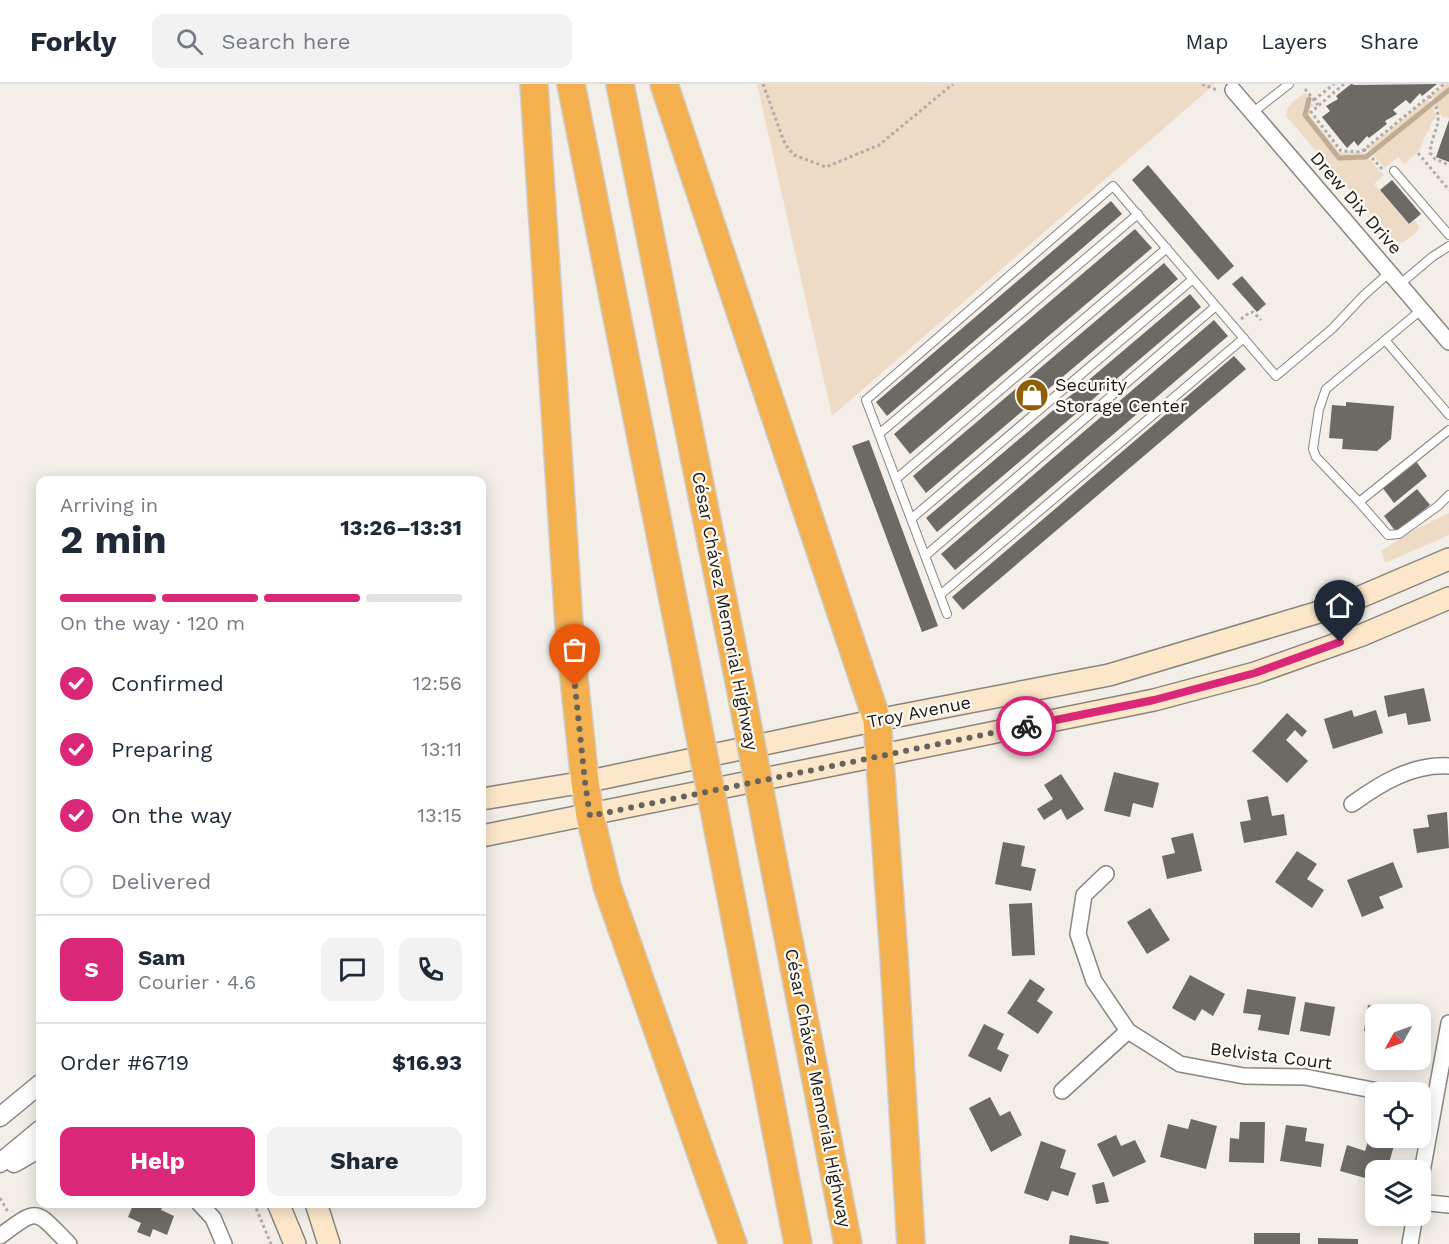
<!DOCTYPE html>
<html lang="en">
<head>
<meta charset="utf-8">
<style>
  :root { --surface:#fff; --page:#f2f2f3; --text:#1f2937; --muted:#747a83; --line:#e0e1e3; --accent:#db2777 }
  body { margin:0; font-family:"Work Sans",sans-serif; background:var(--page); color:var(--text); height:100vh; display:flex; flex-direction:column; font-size:22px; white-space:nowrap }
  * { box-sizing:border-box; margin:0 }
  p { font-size:20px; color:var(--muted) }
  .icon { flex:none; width:33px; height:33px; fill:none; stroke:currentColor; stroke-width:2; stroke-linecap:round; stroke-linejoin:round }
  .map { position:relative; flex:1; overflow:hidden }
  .details { position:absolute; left:36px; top:392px; width:450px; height:732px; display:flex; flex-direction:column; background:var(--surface); border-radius:12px; box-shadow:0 3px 15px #0003 }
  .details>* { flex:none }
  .needle { width:39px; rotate:230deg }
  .controls { position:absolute; left:1365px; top:920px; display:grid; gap:12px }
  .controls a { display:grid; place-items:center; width:66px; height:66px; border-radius:12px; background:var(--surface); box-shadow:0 3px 15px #0003; font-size:30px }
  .pin { position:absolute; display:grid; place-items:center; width:51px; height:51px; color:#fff; margin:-62px -26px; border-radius:50% 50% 50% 0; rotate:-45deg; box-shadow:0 0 6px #0007 }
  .pin .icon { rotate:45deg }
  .courier { position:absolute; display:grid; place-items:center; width:60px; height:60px; margin:-30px; border:4px solid #db2777; border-radius:50%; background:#fff; color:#222; box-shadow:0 2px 8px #0007 }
  .headline em { font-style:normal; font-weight:700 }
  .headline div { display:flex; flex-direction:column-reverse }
  .headline { display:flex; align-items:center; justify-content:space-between; height:102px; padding:0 24px }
  h1 { font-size:39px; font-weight:700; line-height:45px }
  .bar { display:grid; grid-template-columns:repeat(4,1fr); gap:9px 6px; align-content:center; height:72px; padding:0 24px }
  .bar i { height:8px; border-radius:4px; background:var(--line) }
  .bar .on { background:var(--accent) }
  .bar p { grid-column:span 4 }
  .line { display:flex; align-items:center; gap:15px; padding:0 24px; border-top:2px solid var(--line) }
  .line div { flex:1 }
  .round { display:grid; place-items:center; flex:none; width:63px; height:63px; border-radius:12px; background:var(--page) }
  ol { padding:0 24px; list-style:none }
  li { display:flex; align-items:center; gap:18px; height:66px }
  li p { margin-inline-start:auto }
  li .icon { padding:6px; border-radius:50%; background:var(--accent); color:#fff; stroke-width:4 }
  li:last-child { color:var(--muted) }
  li i { width:33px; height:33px; border:3px solid var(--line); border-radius:50% }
  .action { display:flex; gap:12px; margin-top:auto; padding:12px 24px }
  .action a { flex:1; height:69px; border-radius:12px; background:var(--accent); color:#fff; font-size:24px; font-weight:700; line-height:69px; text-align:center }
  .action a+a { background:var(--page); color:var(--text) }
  header { display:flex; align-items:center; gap:36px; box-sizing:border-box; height:84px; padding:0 30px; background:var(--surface); border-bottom:2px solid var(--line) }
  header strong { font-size:28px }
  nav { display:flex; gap:33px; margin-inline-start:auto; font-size:21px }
  .search { width:420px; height:54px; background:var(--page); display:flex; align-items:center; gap:15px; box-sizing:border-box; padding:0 21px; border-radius:12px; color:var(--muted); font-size:22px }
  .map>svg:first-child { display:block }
  .green { fill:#eddbc5 }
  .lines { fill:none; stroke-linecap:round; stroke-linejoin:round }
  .stream { stroke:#c0ac92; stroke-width:5 }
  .building { fill:#6d6964 }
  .service-casing { stroke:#88847e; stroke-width:10 }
  .minor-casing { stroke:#88847e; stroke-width:18 }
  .tertiary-casing { stroke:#88847e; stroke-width:21 }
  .secondary-casing { stroke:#88847e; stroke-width:24 }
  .motorway-casing { stroke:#ccc; stroke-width:30 }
  .path { stroke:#b0aca7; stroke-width:3; stroke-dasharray:3 3; stroke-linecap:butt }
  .service { stroke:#fff; stroke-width:8 }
  .minor { stroke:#fff; stroke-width:15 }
  .tertiary { stroke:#fff; stroke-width:18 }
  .secondary { stroke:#fce7ca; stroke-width:21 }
  .motorway { stroke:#f4b04e; stroke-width:27 }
  .motorway-bridge-casing { stroke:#ccc; stroke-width:30; stroke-linecap:butt }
  .motorway-bridge { stroke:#f4b04e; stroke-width:27 }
  .done { stroke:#65635f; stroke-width:6; stroke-dasharray:0 10.8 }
  .route { stroke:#db2777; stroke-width:8 }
  .labels { text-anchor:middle; stroke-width:4.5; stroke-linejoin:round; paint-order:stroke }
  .street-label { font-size:18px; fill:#191815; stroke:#fffcf8 }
  .poi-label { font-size:18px; fill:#191815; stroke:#fffcf8; text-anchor:start }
</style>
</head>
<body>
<header>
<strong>Forkly</strong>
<div class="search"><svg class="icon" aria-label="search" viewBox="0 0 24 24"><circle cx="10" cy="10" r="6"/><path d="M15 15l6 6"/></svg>Search here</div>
<nav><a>Map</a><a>Layers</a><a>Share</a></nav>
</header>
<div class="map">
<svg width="1449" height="1160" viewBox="0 0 1449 1160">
  <rect width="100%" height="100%" fill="#f3eee8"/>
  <path class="green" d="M757,0H1215L832,332Z
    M1446,0H1449V34L1442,33L1432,12Z
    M1305,9L1314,21L1310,25L1309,31L1340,69L1363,68L1384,91L1374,100L1409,141L1415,136L1419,143C1416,150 1408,155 1402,159L1392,155L1286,32C1287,20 1295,16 1305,9Z
    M1427,15L1432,21L1437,34L1433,36C1429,47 1423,54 1420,66L1404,80L1398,73L1385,84L1367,64Z
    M1449,429V451L1385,479L1381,467L1416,445Z"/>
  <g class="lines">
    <path class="stream" d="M1309,15L1305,31L1339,74L1366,73L1449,6"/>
  </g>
  <path class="building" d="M1351,0L1355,1L1437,0L1422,12L1420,9L1410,20L1406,16L1393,26L1397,30L1385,37L1387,40L1369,54L1367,52L1358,62L1354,57L1347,64L1322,33L1330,27L1326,22L1338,15L1336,12Z
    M1449,36V78L1436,73Z
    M1148,81L1234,182L1218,196L1132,96Z
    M1392,96L1421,130L1409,140L1380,106Z
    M1111,117L1122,130L887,332L876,318Z
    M1135,145L1152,164L910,370L894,350Z
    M1164,179L1178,195L926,409L913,392Z
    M1242,192L1266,220L1257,228L1232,200Z
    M1190,210L1201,223L937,448L926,434Z
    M1214,236L1228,252L955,486L941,470Z
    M1234,272L1246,285L963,526L952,513Z
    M1346,318L1394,322L1391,355L1377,367L1342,365L1343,355L1329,354L1332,321L1346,322Z
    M869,356L938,542L922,548L852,362Z
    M1415,376L1427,392L1394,419L1382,403Z
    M1417,405L1430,421L1396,448L1384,432Z
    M1424,604L1431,637L1408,641L1406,629L1388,633L1384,612Z
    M1352,626L1354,633L1376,626L1383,649L1333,665L1324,635Z
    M1287,629L1307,647L1302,653L1295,646L1286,656L1308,677L1287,699L1252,667Z
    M1114,688L1159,699L1153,724L1133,719L1130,733L1104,727Z
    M1061,690L1084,725L1067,736L1061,725L1044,736L1037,725L1053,715L1044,701Z
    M1268,712L1272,732L1284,730L1287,751L1244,759L1240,738L1251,736L1247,716Z
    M1447,728L1449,764L1417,769L1413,745L1429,743L1427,731Z
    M1193,749L1202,787L1167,795L1162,772L1175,769L1171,754Z
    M1003,758L1025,762L1021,782L1036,785L1031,807L995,800Z
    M1297,767L1317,780L1307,795L1324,806L1312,824L1275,798Z
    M1393,778L1403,803L1379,813L1384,824L1362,833L1347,796Z
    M1032,819L1035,871L1012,872L1009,820Z
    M1150,824L1170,856L1147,870L1127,838Z
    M1190,891L1225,910L1213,932L1202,925L1195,937L1172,924Z
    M1030,895L1045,905L1037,917L1053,928L1038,950L1007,929Z
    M1247,905L1296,913L1289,951L1258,946L1261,931L1243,929Z
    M1305,918L1335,923L1330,952L1300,947Z
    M1368,921L1408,927L1407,930H1376V949L1364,947Z
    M984,940L1004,950L997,965L1009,971L1001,988L968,972Z
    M990,1013L1000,1032L1010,1027L1022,1051L991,1068L969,1024Z
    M1191,1035L1217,1042L1206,1085L1160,1073L1168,1040L1188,1045Z
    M1240,1038H1265L1264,1079L1229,1078L1230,1054L1239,1055Z
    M1286,1041L1307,1044L1305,1057L1324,1060L1321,1083L1280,1077Z
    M1116,1051L1121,1062L1135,1056L1146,1078L1113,1093L1097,1060Z
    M1370,1051L1395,1058L1387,1086H1376V1097L1340,1087L1347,1061L1365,1067Z
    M1041,1057L1066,1066L1060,1084L1076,1089L1068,1112L1052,1107L1048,1117L1024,1109Z
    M1104,1098L1109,1118L1096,1120L1092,1101Z
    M134,1119H164L161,1126L174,1132L167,1151L153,1145L150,1153L137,1148L141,1139L128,1133Z
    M1254,1149H1300V1160H1254Z
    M1070,1151L1109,1158L1108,1160H1069Z
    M1318,1154L1358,1155V1160H1318Z"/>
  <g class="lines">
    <g class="service-casing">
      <path id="service" d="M1252,29L1289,0
        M1394,87L1449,151
        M1399,201L1432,173L1449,162
        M1421,226L1385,256L1449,331
        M1385,256L1326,305L1319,325L1313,365L1316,373L1359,418L1449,346
        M879,350L1138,130
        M896,395L1167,164
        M1359,418L1388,451L1399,450L1438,422L1449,411
        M911,435L1193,195
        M925,472L1216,222
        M940,511L1244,254
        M947,530L866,316L1113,102L1276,292L1333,244L1363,212L1389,189"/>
    </g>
    <g class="minor-casing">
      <path id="minor" d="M1233,6L1449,258
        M1352,720C1381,699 1412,680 1449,682
        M1106,790L1084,811L1078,850L1094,897L1128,947L1180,980L1244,992L1305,993L1383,1008
        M1062,1007L1128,947
        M1420,1099L1449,939
        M1420,1118L1449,1121
        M199,1119L213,1134L224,1160
        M0,1152C40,1122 35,1126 69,1160
        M1410,1160L1415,1131"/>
    </g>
    <g class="tertiary-casing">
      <path id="tertiary" d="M0,1033L40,1000
        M0,1079L40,1046
        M14,1079L40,1064"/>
    </g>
    <g class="secondary-casing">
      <path id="secondary" d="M482,715L585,698L877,636L1109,591L1339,522L1449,475
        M482,752L1154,616L1255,589L1362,551L1449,514
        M278,1119L295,1160
        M316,1119L329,1160"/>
    </g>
    <g class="motorway-casing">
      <path id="motorway" d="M534,0L570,556L585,698L590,732L607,802L733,1160
        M571,0L692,611
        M620,0L741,607
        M664,0L877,636L894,873L911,1160
        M770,760L848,1160
        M723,771L798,1160"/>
    </g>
    <path class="path" d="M763,0L785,60L794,71L826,83L879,61L953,0
      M1202,0L1217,6
      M1344,0L1311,28L1341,67L1361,68L1444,0
      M1305,5L1318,21
      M1429,12C1448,36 1432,45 1430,69L1435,75L1449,81
      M1314,16L1334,0
      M1364,65L1383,86
      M1418,69L1449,106
      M1241,235L1249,229L1253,228L1261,236
      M0,1114L8,1128
      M254,1119L271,1160"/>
    <use href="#service" class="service"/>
    <use href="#minor" class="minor"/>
    <use href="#tertiary" class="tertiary"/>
    <use href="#secondary" class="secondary"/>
    <use href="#motorway" class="motorway"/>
    <g class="motorway-bridge-casing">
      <path id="motorway-bridge" d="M741,607L770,760
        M692,611L723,771"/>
    </g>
    <use href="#motorway-bridge" class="motorway-bridge"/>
  </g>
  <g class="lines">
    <path class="done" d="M575,602L585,698L590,732L1026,642"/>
    <path class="route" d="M1026,642L1154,616L1255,589L1340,558"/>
  </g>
  <defs>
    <g id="shop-disc" transform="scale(1.725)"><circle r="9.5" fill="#8e5e08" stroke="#fffcf8"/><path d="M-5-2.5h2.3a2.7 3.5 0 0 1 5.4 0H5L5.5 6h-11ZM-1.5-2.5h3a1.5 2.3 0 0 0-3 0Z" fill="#fff"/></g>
  </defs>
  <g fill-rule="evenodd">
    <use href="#shop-disc" x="1032" y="311"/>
  </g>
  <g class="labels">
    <g class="street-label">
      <text transform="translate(1356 119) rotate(49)" y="6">Drew Dix Drive</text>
      <text transform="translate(725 527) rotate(79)" y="6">César Chávez Memorial Highway</text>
      <text transform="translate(919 628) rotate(-11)" y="6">Troy Avenue</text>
      <text transform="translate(1271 972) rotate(7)" y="6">Belvista Court</text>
      <text transform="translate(818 1004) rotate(79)" y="6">César Chávez Memorial Highway</text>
    </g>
    <g class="poi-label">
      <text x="1055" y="307">Security<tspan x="1055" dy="21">Storage Center</tspan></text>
    </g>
  </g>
</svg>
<div class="controls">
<a><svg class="needle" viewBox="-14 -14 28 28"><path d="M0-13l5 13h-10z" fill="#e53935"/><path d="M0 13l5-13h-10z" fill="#747a83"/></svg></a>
<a><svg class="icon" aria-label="locate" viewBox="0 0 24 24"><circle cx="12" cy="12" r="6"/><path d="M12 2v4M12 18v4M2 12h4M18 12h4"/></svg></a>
<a><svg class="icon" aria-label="layers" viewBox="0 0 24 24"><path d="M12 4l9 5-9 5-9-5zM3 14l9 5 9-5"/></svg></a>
</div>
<div class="pin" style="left:575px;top:602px;background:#ea580c"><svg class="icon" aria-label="bag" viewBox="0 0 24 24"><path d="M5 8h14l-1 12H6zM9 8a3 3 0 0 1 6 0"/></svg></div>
<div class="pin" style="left:1340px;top:558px;background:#1f2937"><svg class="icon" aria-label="home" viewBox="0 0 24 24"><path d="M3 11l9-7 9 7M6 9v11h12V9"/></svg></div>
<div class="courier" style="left:1026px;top:642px"><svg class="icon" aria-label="bike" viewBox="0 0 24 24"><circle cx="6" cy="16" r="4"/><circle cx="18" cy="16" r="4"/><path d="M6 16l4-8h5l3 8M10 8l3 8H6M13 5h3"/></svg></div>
<section class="details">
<div class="headline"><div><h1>2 min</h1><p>Arriving in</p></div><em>13:26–13:31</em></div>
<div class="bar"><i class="on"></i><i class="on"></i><i class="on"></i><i></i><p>On the way · 120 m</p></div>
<ol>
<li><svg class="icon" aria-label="check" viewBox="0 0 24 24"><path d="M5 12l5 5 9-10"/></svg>Confirmed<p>12:56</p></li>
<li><svg class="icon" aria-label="check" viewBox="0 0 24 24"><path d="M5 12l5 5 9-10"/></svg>Preparing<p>13:11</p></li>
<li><svg class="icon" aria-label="check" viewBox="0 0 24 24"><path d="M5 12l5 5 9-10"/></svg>On the way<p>13:15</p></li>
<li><i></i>Delivered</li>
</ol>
<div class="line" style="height:108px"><b class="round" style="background:var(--accent);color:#fff">S</b><div><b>Sam</b><p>Courier · 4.6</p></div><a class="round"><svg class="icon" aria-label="chat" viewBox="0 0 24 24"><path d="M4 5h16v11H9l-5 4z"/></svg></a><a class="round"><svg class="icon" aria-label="phone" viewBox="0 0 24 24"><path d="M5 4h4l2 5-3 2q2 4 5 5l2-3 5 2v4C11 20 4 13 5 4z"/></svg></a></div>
<div class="line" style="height:78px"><div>Order #6719</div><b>$16.93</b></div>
<div class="action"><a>Help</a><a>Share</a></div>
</section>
</div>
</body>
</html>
